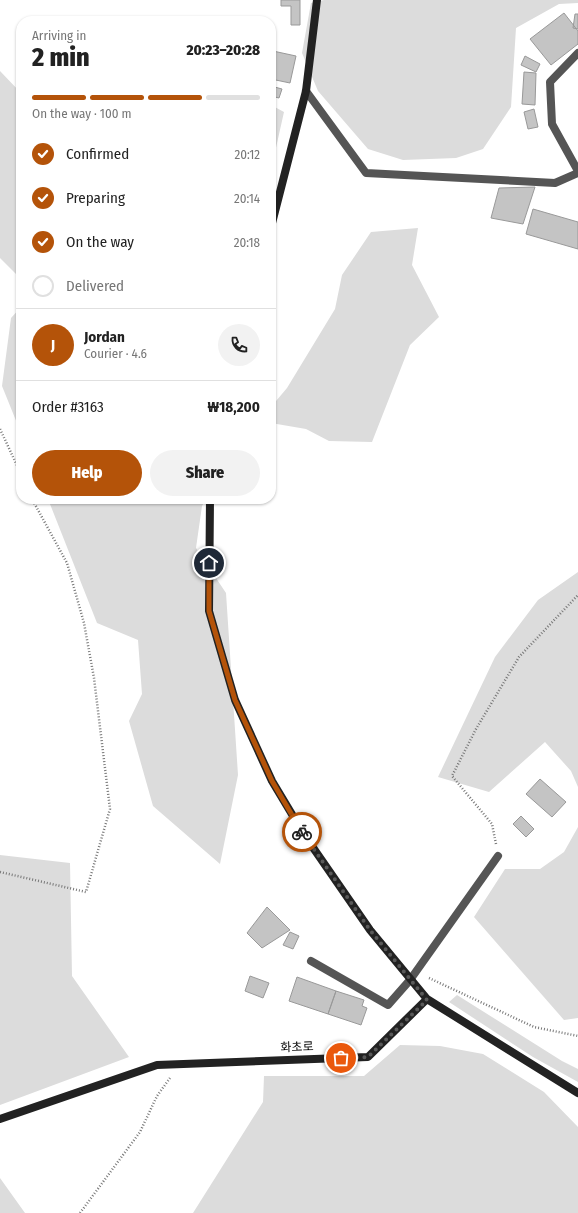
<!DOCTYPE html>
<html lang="en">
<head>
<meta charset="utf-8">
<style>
  :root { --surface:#fff; --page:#f2f2f2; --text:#222; --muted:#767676; --line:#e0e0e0; --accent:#b45309 }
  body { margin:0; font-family:"Fira Sans Condensed","Noto Sans KR",sans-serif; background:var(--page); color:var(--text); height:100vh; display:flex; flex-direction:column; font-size:15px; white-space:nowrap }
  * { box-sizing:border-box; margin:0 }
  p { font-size:13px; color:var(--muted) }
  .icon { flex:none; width:22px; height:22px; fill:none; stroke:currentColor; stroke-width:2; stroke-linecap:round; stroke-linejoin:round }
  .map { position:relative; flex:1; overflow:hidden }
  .side { position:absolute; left:16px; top:16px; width:260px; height:488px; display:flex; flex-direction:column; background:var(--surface); border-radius:16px; box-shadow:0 1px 3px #0004 }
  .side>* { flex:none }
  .pin { position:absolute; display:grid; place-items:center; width:34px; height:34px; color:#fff; margin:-17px; border:2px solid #fff; border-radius:50%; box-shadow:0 1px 4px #0007 }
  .courier { position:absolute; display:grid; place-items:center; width:40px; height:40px; margin:-20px; border:3px solid #b45309; border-radius:50%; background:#fff; color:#222; box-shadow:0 1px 5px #0007 }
  .headline em { font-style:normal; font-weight:800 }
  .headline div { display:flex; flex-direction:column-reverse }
  .headline { display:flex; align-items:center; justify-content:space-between; height:68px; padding:0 16px }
  h1 { font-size:26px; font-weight:800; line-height:30px }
  .bar { display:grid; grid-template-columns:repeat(4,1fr); gap:6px 4px; align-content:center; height:48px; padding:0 16px }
  .bar i { height:5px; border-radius:3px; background:var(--line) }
  .bar .on { background:var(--accent) }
  .bar p { grid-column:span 4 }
  .line { display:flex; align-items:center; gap:10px; padding:0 16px; border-top:1px solid var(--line) }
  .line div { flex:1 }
  .round { display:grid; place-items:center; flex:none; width:42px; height:42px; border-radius:21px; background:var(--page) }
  ol { padding:0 16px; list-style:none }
  li { display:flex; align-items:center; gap:12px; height:44px }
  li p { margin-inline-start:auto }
  li .icon { padding:4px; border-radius:50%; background:var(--accent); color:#fff; stroke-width:4 }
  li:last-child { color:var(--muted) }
  li i { width:22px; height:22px; border:2px solid var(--line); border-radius:50% }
  .cta { display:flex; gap:8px; margin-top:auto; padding:8px 16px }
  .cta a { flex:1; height:46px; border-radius:24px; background:var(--accent); color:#fff; font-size:16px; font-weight:800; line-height:46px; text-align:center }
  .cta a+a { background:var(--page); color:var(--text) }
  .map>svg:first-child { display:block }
  .green { fill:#dcdcdc }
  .building { fill:#c4c4c4; stroke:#999 }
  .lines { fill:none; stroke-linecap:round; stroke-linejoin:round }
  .path { stroke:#777; stroke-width:2.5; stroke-dasharray:1 2; stroke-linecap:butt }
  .lane { stroke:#555; stroke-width:8 }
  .street { stroke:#555; stroke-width:8 }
  .secondary { stroke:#222; stroke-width:8 }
  .done { stroke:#595959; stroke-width:4; stroke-dasharray:0 7.2 }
  .route { stroke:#b45309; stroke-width:5 }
  .labels { text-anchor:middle; stroke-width:4; stroke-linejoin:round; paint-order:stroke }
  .street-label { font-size:12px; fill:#000; stroke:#fff }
</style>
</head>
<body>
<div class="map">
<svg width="578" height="1213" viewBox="0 0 578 1213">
  <rect width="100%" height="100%" fill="#fff"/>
  <path class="green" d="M324,0H578V3L559,4L516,28L511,107L483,149L456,158L403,160L368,149L318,91L302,53L311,3Z
    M0,71L21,93V279L0,258Z
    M271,105L284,112L271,170Z
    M418,228L412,265L439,317L410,345L372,442L329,441L306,429L271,423V407L287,388L335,309L342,275L371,232Z
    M21,307V433L2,386L11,318Z
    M48,499H206L202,506L196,548L226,593L238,775L220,864L153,806L129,721L142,694L138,640L97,623Z
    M578,572V787L571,771L545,742L489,792L438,777L495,657L538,600Z
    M578,827V1018L564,1020L474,917L505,869H540L564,852Z
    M0,855L70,863L72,976L129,1057L0,1105Z
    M457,995L562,1061L578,1069V1082L533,1057L449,1002Z
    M400,1045L440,1046L483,1054L544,1092L578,1127V1213H193L263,1102L264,1076H364Z
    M0,1178L25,1213H0Z"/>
  <path class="building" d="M281,0H300V25H291V6H281Z
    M564,13L578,31V44L551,65L530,39Z
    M575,14H578V29L573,28Z
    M273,51L296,56L290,83L271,79V58Z
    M525,56L540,64L536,72L521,65Z
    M524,72L536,73L535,105L522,104Z
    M271,86L282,89L279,98L271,96Z
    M534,109L538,127L528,129L524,112Z
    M535,187L523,224L491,218L499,188Z
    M533,209L578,222V249L526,234Z
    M540,779L566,802L552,817L526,794Z
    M521,816L534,829L526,837L513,824Z
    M267,907L290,930L262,948L247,933Z
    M290,932L299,936L293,949L283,945Z
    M250,976L269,983L263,998L245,991Z
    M297,977L336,991L328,1014L289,1001Z
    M336,991L364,1000L362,1006L367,1008L361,1025L328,1014Z"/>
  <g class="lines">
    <path class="path" d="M0,429L21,474
      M496,844L492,824L452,776L476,729L519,657L578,595
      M0,872L86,892L110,809L94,678L84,623L67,563L32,499
      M429,978L534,1027L578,1036
      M80,1213L140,1132L157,1096L170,1078"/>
    <path class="lane" d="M311,961L388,1005L410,980L498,856"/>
    <path class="street" d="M578,53L550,82L552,124L578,171
      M306,91L366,173L555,183L578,173"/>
    <path class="secondary" d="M271,227L306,91L317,0
      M210,499L209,611L235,700L272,781L305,836L370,930L427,999L578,1093
      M0,1119L157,1065L368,1057L427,999"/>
  </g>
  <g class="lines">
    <path class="done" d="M302,832L370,930L427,1000L368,1057L341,1058"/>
    <path class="route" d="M209,563V611L235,700L272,781L302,832"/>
  </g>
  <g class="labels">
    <g class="street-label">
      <text transform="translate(297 1047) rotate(-2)" y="4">화초로</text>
    </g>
  </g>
</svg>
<div class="pin" style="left:341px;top:1058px;background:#ea580c"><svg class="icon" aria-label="bag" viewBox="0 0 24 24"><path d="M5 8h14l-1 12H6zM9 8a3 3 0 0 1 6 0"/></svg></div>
<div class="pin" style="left:209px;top:563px;background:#1f2937"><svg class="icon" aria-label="home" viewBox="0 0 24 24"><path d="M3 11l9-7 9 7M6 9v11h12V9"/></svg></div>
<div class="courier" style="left:302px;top:832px"><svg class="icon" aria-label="bike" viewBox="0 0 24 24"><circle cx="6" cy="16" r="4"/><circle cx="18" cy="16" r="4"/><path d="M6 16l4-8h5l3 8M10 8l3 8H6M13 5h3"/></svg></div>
<section class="side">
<div class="headline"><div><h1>2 min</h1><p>Arriving in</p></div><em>20:23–20:28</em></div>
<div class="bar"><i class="on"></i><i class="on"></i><i class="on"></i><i></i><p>On the way · 100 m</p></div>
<ol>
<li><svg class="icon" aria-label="check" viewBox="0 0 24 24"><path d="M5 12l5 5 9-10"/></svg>Confirmed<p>20:12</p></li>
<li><svg class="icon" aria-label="check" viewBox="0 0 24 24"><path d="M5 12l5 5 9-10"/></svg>Preparing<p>20:14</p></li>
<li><svg class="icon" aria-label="check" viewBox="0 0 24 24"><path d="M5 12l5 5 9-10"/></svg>On the way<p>20:18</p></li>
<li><i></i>Delivered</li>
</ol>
<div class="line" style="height:72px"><b class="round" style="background:var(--accent);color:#fff">J</b><div><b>Jordan</b><p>Courier · 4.6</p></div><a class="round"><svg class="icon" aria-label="phone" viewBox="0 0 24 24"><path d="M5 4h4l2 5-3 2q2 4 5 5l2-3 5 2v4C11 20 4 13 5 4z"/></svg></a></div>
<div class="line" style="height:52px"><div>Order #3163</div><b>₩18,200</b></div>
<div class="cta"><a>Help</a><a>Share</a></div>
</section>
</div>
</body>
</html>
